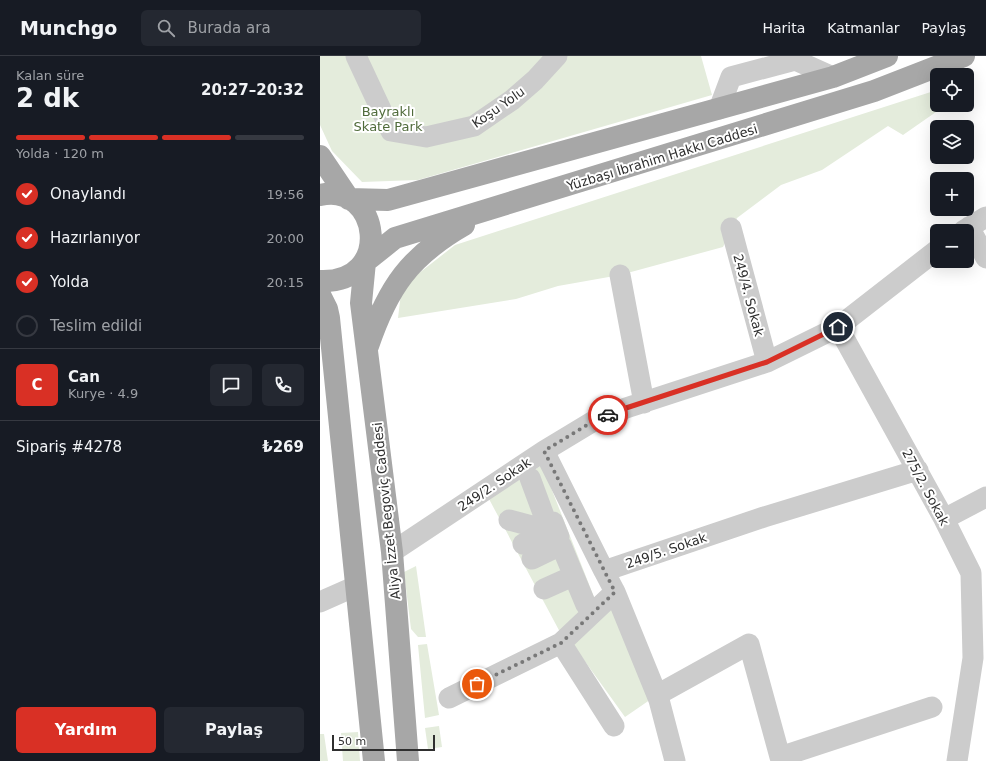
<!DOCTYPE html>
<html lang="tr">
<head>
<meta charset="utf-8">
<style>
  :root { --surface:#171b24; --page:#242831; --text:#f1f3f6; --muted:#9ea1a6; --line:#363941; --accent:#d93025 }
  body { margin:0; font-family:"DejaVu Sans",sans-serif; background:var(--page); color:var(--text); height:100vh; display:flex; flex-direction:column; font-size:15px; white-space:nowrap }
  * { box-sizing:border-box; margin:0 }
  p { font-size:13px; color:var(--muted) }
  .icon { flex:none; width:22px; height:22px; fill:none; stroke:currentColor; stroke-width:2; stroke-linecap:round; stroke-linejoin:round }
  .map { position:relative; flex:1; overflow:hidden }
  .details { display:flex; flex-direction:column; background:var(--surface); width:320px }
  .details>* { flex:none }
  .buttons { position:absolute; left:610px; top:12px; display:grid; gap:8px }
  .buttons a { display:grid; place-items:center; width:44px; height:44px; border-radius:6px; background:var(--surface); box-shadow:0 4px 16px #0002; font-size:20px }
  .scale { position:absolute; left:12px; bottom:10px; width:103px; box-sizing:border-box; padding-left:4px; border:2px solid #2f2f2f; border-top:0; font-size:11px; line-height:14px; white-space:nowrap; color:#2f2f2f; -webkit-text-stroke:3px #fff; paint-order:stroke }
  .pin { position:absolute; display:grid; place-items:center; width:34px; height:34px; color:#fff; margin:-17px; border:2px solid #fff; border-radius:50%; box-shadow:0 1px 4px #0007 }
  .courier { position:absolute; display:grid; place-items:center; width:40px; height:40px; margin:-20px; border:3px solid #d93025; border-radius:50%; background:#fff; color:#222; box-shadow:0 1px 5px #0007 }
  .headline em { font-style:normal; font-weight:700 }
  .headline div { display:flex; flex-direction:column-reverse }
  .headline { display:flex; align-items:center; justify-content:space-between; height:68px; padding:0 16px }
  h1 { font-size:26px; font-weight:700; line-height:30px }
  .bar { display:grid; grid-template-columns:repeat(4,1fr); gap:6px 4px; align-content:center; height:48px; padding:0 16px }
  .bar i { height:5px; border-radius:3px; background:var(--line) }
  .bar .selected { background:var(--accent) }
  .bar p { grid-column:span 4 }
  .line { display:flex; align-items:center; gap:10px; padding:0 16px; border-top:1px solid var(--line) }
  .line div { flex:1 }
  .round { display:grid; place-items:center; flex:none; width:42px; height:42px; border-radius:6px; background:var(--page) }
  ol { padding:0 16px; list-style:none }
  li { display:flex; align-items:center; gap:12px; height:44px }
  li p { margin-inline-start:auto }
  li .icon { padding:4px; border-radius:50%; background:var(--accent); color:#fff; stroke-width:4 }
  li:last-child { color:var(--muted) }
  li i { width:22px; height:22px; border:2px solid var(--line); border-radius:50% }
  .cta { display:flex; gap:8px; margin-top:auto; padding:8px 16px }
  .cta a { flex:1; height:46px; border-radius:6px; background:var(--accent); color:#fff; font-size:16px; font-weight:700; line-height:46px; text-align:center }
  .cta a+a { background:var(--page); color:var(--text) }
  header { display:flex; align-items:center; gap:24px; box-sizing:border-box; height:56px; padding:0 20px; background:var(--surface); border-bottom:1px solid var(--line) }
  header strong { font-size:19px }
  nav { display:flex; gap:22px; margin-inline-start:auto; font-size:14px }
  .search { width:280px; height:36px; background:var(--page); display:flex; align-items:center; gap:10px; box-sizing:border-box; padding:0 14px; border-radius:6px; color:var(--muted); font-size:15px }
  main { display:flex; flex:1; min-height:0 }
  .map>svg:first-child { display:block }
  .green { fill:#e4ecdc }
  .lines { fill:none; stroke-linecap:round; stroke-linejoin:round }
  .minor { stroke:#ccc; stroke-width:21 }
  .major { stroke:#a7a7a7; stroke-width:22 }
  .done { stroke:#787878; stroke-width:4; stroke-dasharray:0 7.2 }
  .route { stroke:#d93025; stroke-width:5 }
  .labels { text-anchor:middle; stroke-width:4; stroke-linejoin:round; paint-order:stroke }
  .street-label { font-size:13px; fill:#2f2f2f; stroke:#fff }
  .park-label { font-size:13px; fill:#506b3b; stroke:#fff }
</style>
</head>
<body>
<header>
<strong>Munchgo</strong>
<div class="search"><svg class="icon" aria-label="search" viewBox="0 0 24 24"><circle cx="10" cy="10" r="6"/><path d="M15 15l6 6"/></svg>Burada ara</div>
<nav><a>Harita</a><a>Katmanlar</a><a>Paylaş</a></nav>
</header>
<main>
<section class="details">
<div class="headline"><div><h1>2 dk</h1><p>Kalan süre</p></div><em>20:27–20:32</em></div>
<div class="bar"><i class="selected"></i><i class="selected"></i><i class="selected"></i><i></i><p>Yolda · 120 m</p></div>
<ol>
<li><svg class="icon" aria-label="check" viewBox="0 0 24 24"><path d="M5 12l5 5 9-10"/></svg>Onaylandı<p>19:56</p></li>
<li><svg class="icon" aria-label="check" viewBox="0 0 24 24"><path d="M5 12l5 5 9-10"/></svg>Hazırlanıyor<p>20:00</p></li>
<li><svg class="icon" aria-label="check" viewBox="0 0 24 24"><path d="M5 12l5 5 9-10"/></svg>Yolda<p>20:15</p></li>
<li><i></i>Teslim edildi</li>
</ol>
<div class="line" style="height:72px"><b class="round" style="background:var(--accent);color:#fff">C</b><div><b>Can</b><p>Kurye · 4.9</p></div><a class="round"><svg class="icon" aria-label="chat" viewBox="0 0 24 24"><path d="M4 5h16v11H9l-5 4z"/></svg></a><a class="round"><svg class="icon" aria-label="phone" viewBox="0 0 24 24"><path d="M5 4h4l2 5-3 2q2 4 5 5l2-3 5 2v4C11 20 4 13 5 4z"/></svg></a></div>
<div class="line" style="height:52px"><div>Sipariş #4278</div><b>₺269</b></div>
<div class="cta"><a>Yardım</a><a>Paylaş</a></div>
</section>
<div class="map">
<svg width="666" height="705" viewBox="0 0 666 705">
  <rect width="100%" height="100%" fill="#fff"/>
  <path class="green" d="M0,0H381L392,39L98,124L42,126L12,95L0,69Z
    M617,34V49H626L583,79L568,70L502,114L461,129L417,162L403,191L300,219L238,230L196,243L78,262L81,237L89,225L135,189Z
    M222,409L276,546L241,578L169,443Z
    M96,510L106,581H98L91,573L84,516Z
    M294,546L337,639L305,661L251,586Z
    M107,588L119,659L105,662L98,589Z
    M119,670L122,691L108,693L105,672Z
    M38,676L40,705H23L21,677Z
    M0,678H4L8,705H0Z"/>
  <g class="lines">
    <path class="minor" d="M36,0L71,75L106,81L154,70L192,44L215,24L237,0
      M399,53L411,21L475,4L513,21
      M649,171L666,202
      M411,172L447,306
      M643,175L666,161
      M300,219L324,347
      M518,271L624,463L651,517L653,602L637,705
      M224,395L284,515
      M210,422L227,468L233,466L239,481L225,487L219,472L227,468
      M624,463L666,441
      M189,464L219,472
      M203,488L222,479
      M72,496L224,395L272,366L306,352L447,306L518,271L617,194
      M212,503L241,489L266,549
      M224,533L253,520
      M295,536L339,644L355,705
      M0,546L36,530
      M241,587L294,670
      M337,639L429,588L460,701L612,651
      M129,642L241,587L295,536L284,515L444,461L598,414"/>
    <path class="major" d="M0,100L29,143
      M0,139C60,125 75,228 0,225
      M29,143L68,144L513,21L567,0
      M45,206L75,182L554,35L644,0
      M45,206L41,247L72,496L88,705
      M0,239L7,253L9,262L54,705
      M48,290C68,231 90,200 144,169"/>
  </g>
  <g class="lines">
    <path class="done" d="M157,628L241,587L295,536L224,395L272,366L288,359"/>
    <path class="route" d="M288,359L306,352L447,306L518,271"/>
  </g>
  <g class="labels">
    <g class="street-label">
      <text transform="translate(178 51) rotate(-35)" y="5">Koşu Yolu</text>
      <text transform="translate(342 101) rotate(-17)" y="5">Yüzbaşı İbrahim Hakkı Caddesi</text>
      <text transform="translate(429 239) rotate(75)" y="5">249/4. Sokak</text>
      <text transform="translate(174 428) rotate(-34)" y="5">249/2. Sokak</text>
      <text transform="translate(606 431) rotate(62)" y="5">275/2. Sokak</text>
      <text transform="translate(66 455) rotate(-96)" y="5">Aliya İzzet Begoviç Caddesi</text>
      <text transform="translate(346 494) rotate(-19)" y="5">249/5. Sokak</text>
    </g>
    <g class="park-label">
      <text x="68" y="60">Bayraklı<tspan x="68" dy="15">Skate Park</tspan></text>
    </g>
  </g>
</svg>
<div class="buttons">
<a><svg class="icon" aria-label="locate" viewBox="0 0 24 24"><circle cx="12" cy="12" r="6"/><path d="M12 2v4M12 18v4M2 12h4M18 12h4"/></svg></a>
<a><svg class="icon" aria-label="layers" viewBox="0 0 24 24"><path d="M12 4l9 5-9 5-9-5zM3 14l9 5 9-5"/></svg></a>
<a>+</a>
<a>−</a>
</div>
<div class="scale">50 m</div>
<div class="pin" style="left:157px;top:628px;background:#ea580c"><svg class="icon" aria-label="bag" viewBox="0 0 24 24"><path d="M5 8h14l-1 12H6zM9 8a3 3 0 0 1 6 0"/></svg></div>
<div class="pin" style="left:518px;top:271px;background:#1f2937"><svg class="icon" aria-label="home" viewBox="0 0 24 24"><path d="M3 11l9-7 9 7M6 9v11h12V9"/></svg></div>
<div class="courier" style="left:288px;top:359px"><svg class="icon" aria-label="car" viewBox="0 0 24 24"><path d="M5 17H2v-5l4-1 3-4h7l3 4 3 1v5h-3M9 17h6M6 11h13"/><circle cx="7" cy="17" r="2"/><circle cx="17" cy="17" r="2"/></svg></div>
</div>
</main>
</body>
</html>
